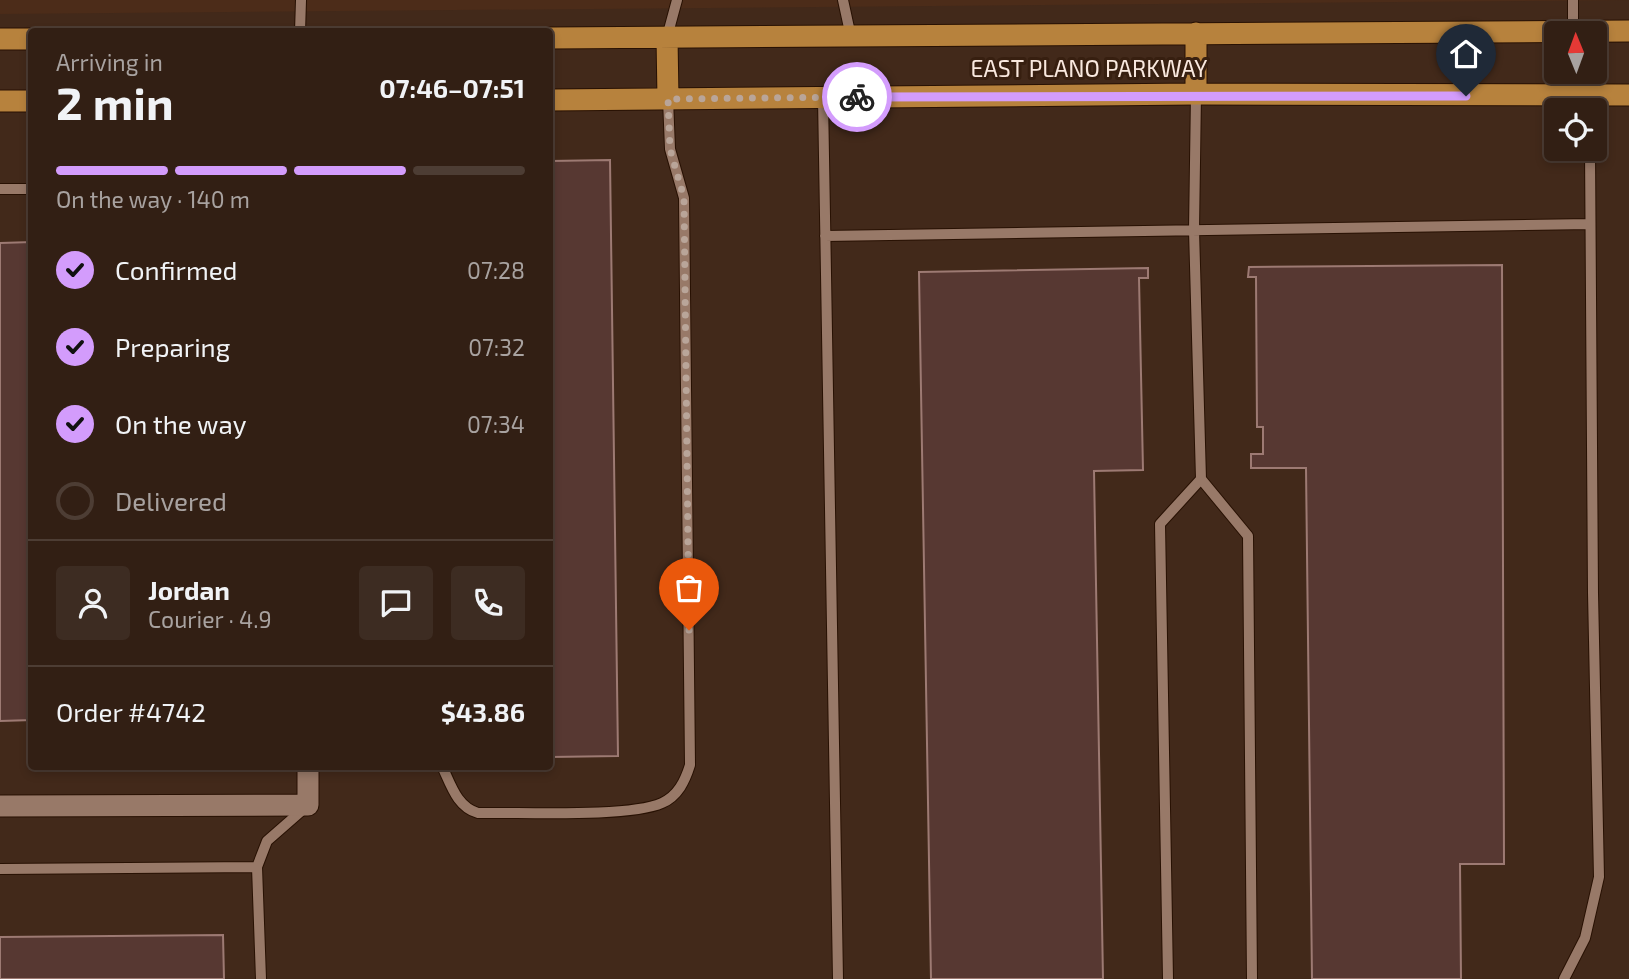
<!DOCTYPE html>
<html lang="en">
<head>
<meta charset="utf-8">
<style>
  :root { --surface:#321f14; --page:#3d2c22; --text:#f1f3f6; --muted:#a8a2a0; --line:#4d3d34; --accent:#d39cfc }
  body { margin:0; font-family:"Exo 2",sans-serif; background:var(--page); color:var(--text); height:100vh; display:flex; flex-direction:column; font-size:26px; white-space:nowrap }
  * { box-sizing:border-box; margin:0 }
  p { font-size:23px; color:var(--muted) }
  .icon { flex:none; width:38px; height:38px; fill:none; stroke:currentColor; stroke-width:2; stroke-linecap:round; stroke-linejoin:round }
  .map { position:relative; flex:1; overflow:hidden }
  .side { position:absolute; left:28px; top:28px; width:525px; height:742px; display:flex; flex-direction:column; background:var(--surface); border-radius:7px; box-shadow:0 4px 10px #0003,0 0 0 2px var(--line) }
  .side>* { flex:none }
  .needle { width:46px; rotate:359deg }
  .fabs { position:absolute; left:1544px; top:21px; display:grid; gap:14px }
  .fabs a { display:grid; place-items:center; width:63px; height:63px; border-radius:7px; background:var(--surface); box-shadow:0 4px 10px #0003,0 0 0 2px var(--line); font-size:35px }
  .pin { position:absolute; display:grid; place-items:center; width:60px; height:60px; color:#fff; margin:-72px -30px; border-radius:50% 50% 50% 0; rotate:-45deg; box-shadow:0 0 7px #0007 }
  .pin .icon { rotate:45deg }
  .courier { position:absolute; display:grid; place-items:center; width:70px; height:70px; margin:-35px; border:5px solid #d39cfc; border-radius:50%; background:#fff; color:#222; box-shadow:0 2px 9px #0007 }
  .head em { font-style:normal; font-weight:700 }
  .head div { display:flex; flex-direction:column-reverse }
  .head { display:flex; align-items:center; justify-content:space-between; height:119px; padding:0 28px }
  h1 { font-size:46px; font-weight:700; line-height:52px }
  .bar { display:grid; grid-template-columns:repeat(4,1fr); gap:10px 7px; align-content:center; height:84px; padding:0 28px }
  .bar i { height:9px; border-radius:5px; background:var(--line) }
  .bar .active { background:var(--accent) }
  .bar p { grid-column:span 4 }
  .line { display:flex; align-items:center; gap:18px; padding:0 28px; border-top:2px solid var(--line) }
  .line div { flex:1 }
  .round { display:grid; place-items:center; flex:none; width:74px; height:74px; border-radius:7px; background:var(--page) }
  ol { padding:0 28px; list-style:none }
  li { display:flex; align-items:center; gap:21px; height:77px }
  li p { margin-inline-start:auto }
  li .icon { padding:7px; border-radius:50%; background:var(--accent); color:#111; stroke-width:4 }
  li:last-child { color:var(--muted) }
  li i { width:38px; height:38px; border:4px solid var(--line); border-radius:50% }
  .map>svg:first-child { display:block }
  .built { fill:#4c2c19 }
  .building { fill:#573832; stroke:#9d7a73; stroke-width:2 }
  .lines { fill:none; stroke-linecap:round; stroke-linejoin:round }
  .service-casing { stroke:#281103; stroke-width:12 }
  .minor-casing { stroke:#281103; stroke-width:23 }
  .primary-casing { stroke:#281103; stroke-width:23 }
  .service { stroke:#987968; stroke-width:10 }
  .minor { stroke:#987968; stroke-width:21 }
  .primary { stroke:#b7823d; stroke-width:21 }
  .done { stroke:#b9a599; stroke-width:7; stroke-dasharray:0 12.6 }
  .route { stroke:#d39cfc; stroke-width:9 }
  .labels { text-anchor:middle; stroke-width:6; stroke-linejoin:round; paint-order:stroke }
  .street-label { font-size:23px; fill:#f9e8de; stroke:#371f10 }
</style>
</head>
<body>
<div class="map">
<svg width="1629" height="979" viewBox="0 0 1629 979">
  <rect width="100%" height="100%" fill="#42291a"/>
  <path class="built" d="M0,0H1629L0,14Z"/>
  <path class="building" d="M610,160L618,756L550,757V161Z
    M32,242V720L0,721V243Z
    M1502,265L1504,864H1460L1461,979H1312L1306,468H1251V454H1263V427H1257L1256,277H1248L1249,267Z
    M1148,268V278H1139L1143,470L1094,471L1103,979H931L919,272Z
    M223,935L224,979H0V937Z"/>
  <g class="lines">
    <g class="service-casing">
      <path id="service" d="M843,0L851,37
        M1573,0V32
        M300,32L301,0
        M667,37L677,0
        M823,98L838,979
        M0,189H32
        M825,236L1590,224
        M1201,479L1248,536L1252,979
        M442,766C451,785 457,807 478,813C520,812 628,818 662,803C678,796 685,781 690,765L684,198L670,149L668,99
        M0,869L257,867
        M261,979L257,867L267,841L307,806
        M1168,979L1160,524L1201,479L1194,230L1196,94
        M1564,979L1585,938L1599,877L1593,593L1590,149"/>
    </g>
    <g class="minor-casing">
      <path id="minor" d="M0,806L308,805V766"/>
    </g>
    <g class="primary-casing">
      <path id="primary" d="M1196,33V94
        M667,37L668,99
        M550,38L1629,31
        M0,39H32
        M1573,96V72
        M550,100L1196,94L1629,95
        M0,101H32"/>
    </g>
    <use href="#service" class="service"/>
    <use href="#minor" class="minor"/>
    <use href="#primary" class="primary"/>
  </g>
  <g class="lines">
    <path class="done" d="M689,630L684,198L670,149L668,99L857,97"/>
    <path class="route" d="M857,97L1466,96"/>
  </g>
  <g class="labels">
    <g class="street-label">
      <text x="1089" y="77">EAST PLANO PARKWAY</text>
    </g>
  </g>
</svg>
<div class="fabs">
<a><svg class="needle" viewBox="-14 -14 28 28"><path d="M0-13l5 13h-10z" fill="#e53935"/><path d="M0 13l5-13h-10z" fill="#a8a2a0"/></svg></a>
<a><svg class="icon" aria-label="locate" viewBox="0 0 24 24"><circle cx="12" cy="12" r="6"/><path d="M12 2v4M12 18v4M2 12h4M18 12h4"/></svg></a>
</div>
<div class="pin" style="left:689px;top:630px;background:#ea580c"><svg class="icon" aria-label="bag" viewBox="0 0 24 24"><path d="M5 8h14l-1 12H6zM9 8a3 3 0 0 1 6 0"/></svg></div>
<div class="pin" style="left:1466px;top:96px;background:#1f2937"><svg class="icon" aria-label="home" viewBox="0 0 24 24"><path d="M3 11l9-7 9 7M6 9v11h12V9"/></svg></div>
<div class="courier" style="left:857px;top:97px"><svg class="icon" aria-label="bike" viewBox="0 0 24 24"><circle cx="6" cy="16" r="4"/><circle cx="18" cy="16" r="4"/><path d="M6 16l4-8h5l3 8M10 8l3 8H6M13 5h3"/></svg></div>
<section class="side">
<div class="head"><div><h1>2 min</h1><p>Arriving in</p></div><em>07:46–07:51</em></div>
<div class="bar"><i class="active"></i><i class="active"></i><i class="active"></i><i></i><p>On the way · 140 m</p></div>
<ol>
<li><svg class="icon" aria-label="check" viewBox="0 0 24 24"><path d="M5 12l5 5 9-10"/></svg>Confirmed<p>07:28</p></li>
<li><svg class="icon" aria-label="check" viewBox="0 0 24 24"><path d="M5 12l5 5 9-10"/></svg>Preparing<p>07:32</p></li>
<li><svg class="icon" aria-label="check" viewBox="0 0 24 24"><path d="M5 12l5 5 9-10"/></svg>On the way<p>07:34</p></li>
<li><i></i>Delivered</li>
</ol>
<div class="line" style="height:126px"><a class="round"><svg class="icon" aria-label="person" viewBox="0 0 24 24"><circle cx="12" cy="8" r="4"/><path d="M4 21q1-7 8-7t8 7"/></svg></a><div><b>Jordan</b><p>Courier · 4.9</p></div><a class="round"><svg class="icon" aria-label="chat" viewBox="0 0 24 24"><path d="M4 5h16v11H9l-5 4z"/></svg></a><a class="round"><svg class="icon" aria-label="phone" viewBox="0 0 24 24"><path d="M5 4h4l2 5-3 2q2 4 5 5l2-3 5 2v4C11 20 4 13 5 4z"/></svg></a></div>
<div class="line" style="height:91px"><div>Order #4742</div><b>$43.86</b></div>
</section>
</div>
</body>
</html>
